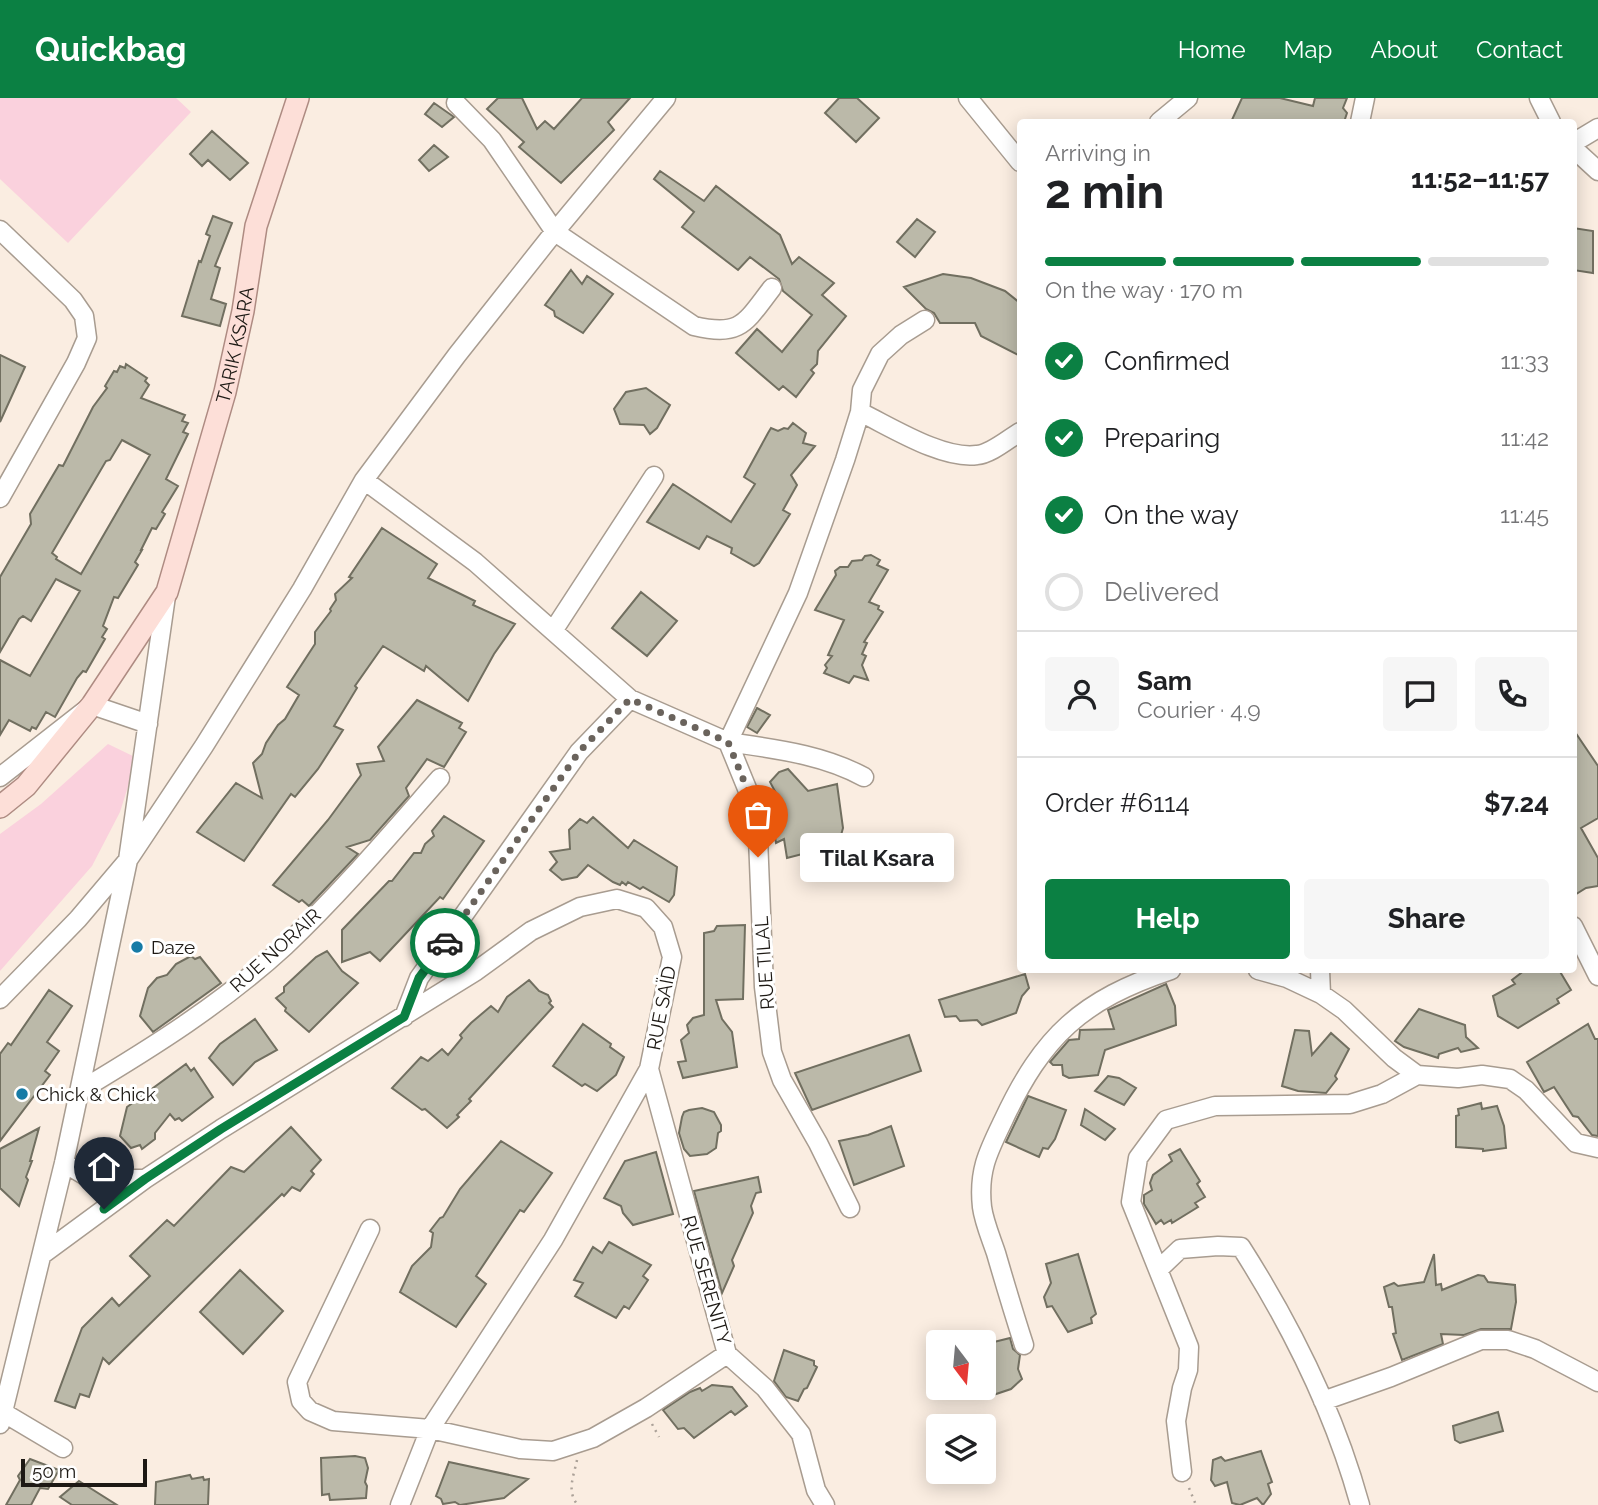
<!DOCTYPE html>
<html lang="en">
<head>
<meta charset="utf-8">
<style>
  :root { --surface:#fff; --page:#f6f6f6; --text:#202124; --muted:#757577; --line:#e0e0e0; --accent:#0b8043 }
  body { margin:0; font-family:Raleway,sans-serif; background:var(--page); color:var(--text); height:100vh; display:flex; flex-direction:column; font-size:26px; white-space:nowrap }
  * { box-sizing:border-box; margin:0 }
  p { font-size:23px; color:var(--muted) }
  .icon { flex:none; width:38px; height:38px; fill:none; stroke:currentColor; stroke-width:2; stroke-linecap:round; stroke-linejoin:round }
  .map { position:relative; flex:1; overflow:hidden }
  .panel { position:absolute; left:1017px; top:21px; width:560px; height:854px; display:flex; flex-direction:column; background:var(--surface); border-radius:7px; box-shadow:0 4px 18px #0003 }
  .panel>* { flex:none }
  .needle { width:46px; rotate:164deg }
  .fabs { position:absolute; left:926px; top:1232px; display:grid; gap:14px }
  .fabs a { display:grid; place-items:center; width:70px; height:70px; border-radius:7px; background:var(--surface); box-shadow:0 4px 18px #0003; font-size:35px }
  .scale { position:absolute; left:21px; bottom:18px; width:126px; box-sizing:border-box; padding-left:7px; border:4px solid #1d1914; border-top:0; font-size:19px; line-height:24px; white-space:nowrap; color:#1d1914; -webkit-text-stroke:5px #fff; paint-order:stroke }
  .pin { position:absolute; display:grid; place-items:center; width:60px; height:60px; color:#fff; margin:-72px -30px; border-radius:50% 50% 50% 0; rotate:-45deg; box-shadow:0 0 7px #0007 }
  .pin .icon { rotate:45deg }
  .courier { position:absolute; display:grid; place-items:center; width:70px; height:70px; margin:-35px; border:5px solid #0b8043; border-radius:50%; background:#fff; color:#222; box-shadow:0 2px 9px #0007 }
  .bubble { position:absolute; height:49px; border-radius:7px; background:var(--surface); box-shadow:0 4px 18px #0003; font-size:23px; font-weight:700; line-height:49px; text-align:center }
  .headline em { font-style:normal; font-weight:700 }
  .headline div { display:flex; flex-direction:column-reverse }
  .headline { display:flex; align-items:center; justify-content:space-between; height:119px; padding:0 28px }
  h1 { font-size:46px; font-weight:700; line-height:52px }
  .bar { display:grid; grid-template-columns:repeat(4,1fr); gap:10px 7px; align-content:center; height:84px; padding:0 28px }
  .bar i { height:9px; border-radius:5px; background:var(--line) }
  .bar .current { background:var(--accent) }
  .bar p { grid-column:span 4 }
  .line { display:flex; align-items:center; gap:18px; padding:0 28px; border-top:2px solid var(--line) }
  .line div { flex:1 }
  .round { display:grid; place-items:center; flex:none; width:74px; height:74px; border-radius:7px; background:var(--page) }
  ol { padding:0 28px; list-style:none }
  li { display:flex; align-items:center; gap:21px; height:77px }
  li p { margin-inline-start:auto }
  li .icon { padding:7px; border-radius:50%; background:var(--accent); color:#fff; stroke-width:4 }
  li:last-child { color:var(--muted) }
  li i { width:38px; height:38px; border:4px solid var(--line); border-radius:50% }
  .action { display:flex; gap:14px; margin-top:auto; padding:14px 28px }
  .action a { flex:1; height:80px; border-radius:7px; background:var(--accent); color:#fff; font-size:28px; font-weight:700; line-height:80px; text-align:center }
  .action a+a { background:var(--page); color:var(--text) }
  header { display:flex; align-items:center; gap:42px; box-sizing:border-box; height:98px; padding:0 35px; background:var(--accent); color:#fff }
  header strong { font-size:33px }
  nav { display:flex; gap:38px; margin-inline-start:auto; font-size:24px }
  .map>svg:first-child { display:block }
  .green { fill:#fad1dd }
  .building { fill:#bbb9a9; stroke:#716f60; stroke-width:2; fill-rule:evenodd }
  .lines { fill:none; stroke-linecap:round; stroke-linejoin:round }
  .minor-casing { stroke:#a89c90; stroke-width:21 }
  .major-casing { stroke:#ae8b82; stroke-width:24 }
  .path { stroke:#aba198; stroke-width:2.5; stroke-dasharray:2 5; stroke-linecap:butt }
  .minor { stroke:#fff; stroke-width:18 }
  .major { stroke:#fddfd8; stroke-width:21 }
  .done { stroke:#6a635c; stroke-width:7; stroke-dasharray:0 12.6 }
  .route { stroke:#0b8043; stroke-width:9 }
  .poi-dot { fill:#167ba6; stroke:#fff; stroke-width:2.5 }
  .labels { text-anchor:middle; stroke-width:6; stroke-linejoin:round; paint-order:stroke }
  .street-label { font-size:19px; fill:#1d1914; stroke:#fff }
  .poi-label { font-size:19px; fill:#1d1914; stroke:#fff; text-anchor:start }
</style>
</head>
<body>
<header>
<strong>Quickbag</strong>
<nav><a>Home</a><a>Map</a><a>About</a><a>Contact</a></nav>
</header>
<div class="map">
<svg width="1598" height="1407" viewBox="0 0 1598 1407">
  <rect width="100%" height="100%" fill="#faede1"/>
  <path class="green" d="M0,0H176L191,14L68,145L0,81Z
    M108,646L137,660L120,714L92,768L0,873V736L41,706Z"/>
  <path class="building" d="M498,0H522L537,31L545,23L554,31L582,0H630L608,24L614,32L561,85L519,49L524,44L487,11Z
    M839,0H857L879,20L856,44L825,15Z
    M1242,0H1280L1313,8L1315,0H1347L1343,10L1347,15L1344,24H1231Z
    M434,5L454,19L442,29L425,16Z
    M212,33L248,65L230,82L208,62L202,68L190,56Z
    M434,47L448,59L429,73L419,62Z
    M660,73L704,103L716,88L780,137L792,166L799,159L834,185L822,197L846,218L818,253L817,266L811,272L814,275L796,299L783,288L779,292L736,255L757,231L782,254L812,217L783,193L779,181L750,159L738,172L682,129L694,114L654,81Z
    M213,118L232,125L215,168L220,170L211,201L226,206L220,228L182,218L199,163L201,164L210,138L206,136Z
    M917,121L935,134L915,159L897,144Z
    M1573,130L1593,133V175L1573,172Z
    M571,172L582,186L587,178L613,196L583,235L555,218L554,213L545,207Z
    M943,176L971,180L1005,193L1020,205V258L981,238L975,225H940L934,215L926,211L904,189Z
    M0,257L25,269L0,324Z
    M126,266L147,280L145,283L149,287L141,300L185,317L182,323L188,325L183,334L188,336L166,381L178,388L162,414L165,416L156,431L152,430L141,452H142L135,464L138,467L118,500L114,499L103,528L107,531L102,539L105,541L86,574L83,573L77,580L55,619L46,614L36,631L32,629L30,633L9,622L0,637V562L30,578L80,493L56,481L31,523L23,518L19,521L0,554V479L31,426L30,416L59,367L63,368L93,309L107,290L105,288L114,273L117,274L120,268L125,270ZM122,342L150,357L81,476L56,461L57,459L52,455L106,363L110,362Z
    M646,290L670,307L657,330L650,336L644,327L620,326L614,311L626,294Z
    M793,325L806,335L803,345L815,348L791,377L797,387L783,412L790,416L759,465L754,468L731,455L732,450L707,438L699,451L647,424L673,386L731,424L755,386L744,379L768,335L771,330L778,333L784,330L788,331Z
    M382,430L437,466L428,480L475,503L473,507L515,526L494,556L468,603L426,568L424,573L383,548L355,588L357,590L334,628L343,632L318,671L295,699L291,696L244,763L197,734L236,685L262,700L253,665L262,656L266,645L278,627L285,621L299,597L287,589L315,546V534L331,513L330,511L336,502L335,496L352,480L349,479Z
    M871,457L880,462L877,467L888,472L869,504L879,508L878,511L883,514L864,544L867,545L862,556L866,558L862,567L868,582L854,578L849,585L824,575L827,570L825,567L832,558L828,557L844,522L815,512L836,477L835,473L840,469H848L852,463L862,462L865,458Z
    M641,494L677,523L647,558L612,530Z
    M417,602L462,625L459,630L466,634L444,669L427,661L406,690L409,698L370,742L347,749L358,756L309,808L302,802L299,804L273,787L328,722L361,677L357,666L384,663L378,649Z
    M757,610L770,617L757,635L747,629Z
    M1573,631L1598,668V720L1581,730L1598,760V788L1586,790L1573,798Z
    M788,671L808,693L837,686L843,730L840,741L841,746L787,760L784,741L776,745L769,705L778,699L770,684L779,674Z
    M444,718L484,743L443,801L440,799L380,863L370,854L342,864V832L389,783H392L414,755H421L425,746L434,738L432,733Z
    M593,719L628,750L634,742L677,769L674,797L669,804L643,789L640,791L628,784L626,787L622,784L620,787L613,784L588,767L577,779L562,782L550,772L557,764L550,754L570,751L569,732L580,721L587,725Z
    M745,827L743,901L716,902L722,921L732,934L737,969L683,980L678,964L686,963L681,942L689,935L687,927L693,920L704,917V835L714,833L717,828Z
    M327,853L342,873L358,885L309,934L285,913L286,910L276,900L284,894V889L316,859Z
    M191,858L195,861L200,859L221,885L153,934L140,918L148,890L157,880L167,877L176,866Z
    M1525,872H1559L1571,892L1557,901L1559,905L1518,930L1498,918L1493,898L1515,886L1512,882Z
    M1025,876L1029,890L1022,898L1016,915L982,927L977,922L960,923L956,918L945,919L939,902Z
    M529,882L539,893L548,897L551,903L549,905L553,909L469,1001L471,1003L457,1017L459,1019L447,1030L425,1011L422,1012L392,990L421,959L428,963L442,951L448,957L462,940L460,937L471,925L491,908L498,914L507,899Z
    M1166,886L1175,908L1176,927L1105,952L1098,977L1069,980L1063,977L1062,967H1053L1050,964L1069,942L1079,941L1080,932L1114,931L1108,912Z
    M49,892L72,908L47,944L59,953L45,973L50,977L0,1043V956L8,945L11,947Z
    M1419,911L1465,927L1466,939L1478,950L1461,954L1458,950L1439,956L1438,960L1404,949L1395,943Z
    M255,921L277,952L255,964L233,987L209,960L220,946Z
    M583,926L611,946L610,949L624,959L616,977L597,993L585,986L582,988L553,968Z
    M1588,926L1595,941H1598V1038L1592,1037L1578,1019L1573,1018L1554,989L1544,994L1527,964Z
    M1295,932L1309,933L1312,957L1331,935L1349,951L1335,978L1337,981L1326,995L1298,993L1282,988Z
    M909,937L921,973L812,1012L795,975Z
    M186,966L191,973L194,970L213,999L182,1023L179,1020L175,1022L170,1016L155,1035V1041L142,1051L140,1047L131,1050L120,1038L127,1009Z
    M1108,978L1119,980L1136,990L1124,1007L1095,993Z
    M1028,998L1066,1012L1055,1041L1048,1051L1043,1050L1039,1059L1006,1044Z
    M1481,1005L1482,1011L1497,1008L1504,1028L1506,1050L1483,1053V1051L1456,1049V1018L1459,1017L1458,1011Z
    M702,1010L714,1014L721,1027V1033L718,1035L716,1050L707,1056L690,1058L684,1051L679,1035L682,1019L684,1014L689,1012Z
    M1085,1011L1115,1031L1105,1042L1081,1027Z
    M891,1028L904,1068L854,1087L839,1043L868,1037Z
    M291,1029L321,1062L311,1073L314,1076L300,1093L292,1089L284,1098L282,1096L109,1266L103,1260L89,1299L80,1296L75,1310L55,1303L82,1230L112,1200L119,1208L150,1178L130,1158L167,1122L174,1128L231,1069L244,1074Z
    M39,1030L30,1063H32L26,1079L28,1082L19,1108L0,1090V1051Z
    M501,1043L552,1075L524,1114L520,1112L476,1178L486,1186L456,1229L400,1194L412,1168L431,1149L433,1135L430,1133L440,1120L443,1119L460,1091Z
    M1180,1051L1200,1083L1197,1086L1205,1099L1195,1105L1198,1109L1172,1125L1171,1122L1164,1126L1161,1122L1156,1126L1144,1106V1097L1152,1092L1150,1085L1153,1077L1172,1063L1169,1057Z
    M656,1054L673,1116L633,1127L623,1115L621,1108L604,1100L625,1063Z
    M758,1079L761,1094L756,1095L751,1108L753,1115L732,1162L734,1168L722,1195L694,1093Z
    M609,1144L651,1167L643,1178L648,1182L629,1211L624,1208L616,1220L575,1198L583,1185L574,1182L593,1149L602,1155Z
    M1078,1156L1096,1216L1091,1220L1092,1225L1068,1234L1052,1208L1047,1209L1044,1199L1051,1185L1046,1166Z
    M1434,1156L1436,1187L1441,1186L1442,1192L1478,1177L1484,1178L1488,1184L1515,1187L1516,1204L1511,1231H1481L1464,1237L1441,1236L1443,1246L1402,1262L1393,1236L1396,1235L1392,1209H1389L1384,1189L1394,1185L1398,1188L1424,1184Z
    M240,1172L283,1213L243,1256L200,1214Z
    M1010,1240L1013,1251L1020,1257L1018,1271L1022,1281L1011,1291L984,1300V1244H994Z
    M784,1252L814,1263V1267L817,1269L807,1290L804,1291L798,1303L786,1299L774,1283Z
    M712,1287L732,1289L747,1308L735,1317L731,1313L694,1340L684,1330L678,1331L663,1312L690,1294L700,1290L702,1293Z
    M1498,1314L1503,1333L1460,1345L1455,1342L1453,1328Z
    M1261,1353L1272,1384L1268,1386L1271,1396L1263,1407L1257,1400L1240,1407L1232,1405L1227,1384L1215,1388L1211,1382L1213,1362L1221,1359L1225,1363Z
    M355,1358L365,1360L368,1370L365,1384L367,1388L366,1400L330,1402L329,1396L322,1397L321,1360Z
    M30,1361L59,1372L48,1391L40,1390L31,1407H6L20,1382L18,1378Z
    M449,1364L528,1381L504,1400L460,1407L455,1404L443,1406L441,1401L436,1398Z
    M190,1377L192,1381L203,1379L204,1382L209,1381L208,1407H155L156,1384Z
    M79,1383L117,1407H72L60,1399Z"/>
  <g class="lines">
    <g class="minor-casing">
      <path id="minor" d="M968,0L1020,64
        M1539,0L1551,24
        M456,5L492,42L555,134L694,228C741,239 745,225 772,190
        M1159,24L1188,0
        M1360,24L1365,0
        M1573,45L1598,30
        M1573,50L1598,73
        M0,132L73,202L84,218L87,240L76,265L0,400
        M860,314C891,329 943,362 977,357C991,356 1008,341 1020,334
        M364,382L475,464L630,601L728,644L757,715L764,889L772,954L782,982L818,1045L850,1110
        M553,533L654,378
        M0,679L92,607L148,626
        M864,679C822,656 774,651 728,644L798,495L845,362L860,314L862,292L880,256L901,237L925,222
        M1573,828L1598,878
        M1258,872L1287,880L1321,896L1344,912L1394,960L1417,977L1458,980L1482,977L1510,981L1526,992L1576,1045L1598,1050
        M1320,872L1321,896
        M0,901L78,821L128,762L204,648L302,491L364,382L457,257L548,142L666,0
        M404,919L419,880L579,654L630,601
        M649,971L727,1256L765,1290L801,1336L816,1392L825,1407
        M81,992C153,949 223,905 285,848C340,796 390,737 440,680
        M64,1065L91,1081H145
        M370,1131L297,1284L301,1303L310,1313L333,1323L430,1331L520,1351L553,1353L593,1340L646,1310L727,1256
        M43,1156L145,1081L221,1031L476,873L531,833L580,809L617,801L646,810L663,829L672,859L649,971L553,1142L430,1331L400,1407
        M1159,1171L1180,1151L1218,1148L1241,1149C1292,1229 1335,1316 1360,1407
        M1024,1247C1014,1216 1005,1186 996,1155C991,1140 984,1124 982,1109C978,1073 988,1054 1003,1023C1043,937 1082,902 1171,872
        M1323,1303L1391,1279L1481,1242H1508L1535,1251L1598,1284
        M4,1315L63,1350
        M0,1326L64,1065L128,762L166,498
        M1182,1374L1176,1323L1182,1290L1188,1272L1189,1249L1131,1104L1138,1060L1166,1022L1215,1008L1350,1006L1382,996L1417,977"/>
    </g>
    <g class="major-casing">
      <g id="major">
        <path id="s1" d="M0,709L26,688L92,607L167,494L225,294L243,213L256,128L298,0"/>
      </g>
    </g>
    <path class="path" d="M652,1326L659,1339
      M577,1362C574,1377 566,1394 578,1407
      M1189,1390L1196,1407"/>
    <use href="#minor" class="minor"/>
    <use href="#major" class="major"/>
  </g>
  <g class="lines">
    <path class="done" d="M445,845L579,654L630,601L728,644L757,715L758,759"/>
    <path class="route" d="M104,1111L145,1081L221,1031L404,919L419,880L445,845"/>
  </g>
  <g class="poi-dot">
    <circle cx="137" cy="849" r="7"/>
    <circle cx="22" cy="996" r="7"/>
  </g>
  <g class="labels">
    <g class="street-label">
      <text dy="7" stroke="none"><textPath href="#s1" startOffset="530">TARIK KSARA</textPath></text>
      <text transform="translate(275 852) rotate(-42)" y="7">RUE NORAIR</text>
      <text transform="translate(764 865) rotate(-94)" y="7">RUE TILAL</text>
      <text transform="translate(661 910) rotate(-79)" y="7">RUE SAÏD</text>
      <text transform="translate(707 1182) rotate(74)" y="7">RUE SERENITY</text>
    </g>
    <g class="poi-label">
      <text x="151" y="856">Daze</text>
      <text x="36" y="1003">Chick &amp; Chick</text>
    </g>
  </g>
</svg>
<div class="fabs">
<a><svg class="needle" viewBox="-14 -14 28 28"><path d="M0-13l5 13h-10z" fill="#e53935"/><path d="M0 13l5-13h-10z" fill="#757577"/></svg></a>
<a><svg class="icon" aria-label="layers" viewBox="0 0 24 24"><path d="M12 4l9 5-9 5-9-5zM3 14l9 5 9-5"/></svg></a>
</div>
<div class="scale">50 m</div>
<div class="pin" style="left:758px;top:759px;background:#ea580c"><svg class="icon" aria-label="bag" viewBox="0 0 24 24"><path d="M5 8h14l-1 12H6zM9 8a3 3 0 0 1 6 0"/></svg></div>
<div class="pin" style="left:104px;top:1111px;background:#1f2937"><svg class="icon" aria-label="home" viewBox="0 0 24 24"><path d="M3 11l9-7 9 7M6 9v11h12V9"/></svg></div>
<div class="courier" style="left:445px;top:845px"><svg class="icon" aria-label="car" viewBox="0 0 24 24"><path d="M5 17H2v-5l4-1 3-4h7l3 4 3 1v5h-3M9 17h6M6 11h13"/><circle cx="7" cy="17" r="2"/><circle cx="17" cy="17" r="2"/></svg></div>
<div class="bubble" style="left:800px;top:735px;width:154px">Tilal Ksara</div>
<section class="panel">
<div class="headline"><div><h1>2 min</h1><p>Arriving in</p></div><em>11:52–11:57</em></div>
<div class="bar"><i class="current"></i><i class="current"></i><i class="current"></i><i></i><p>On the way · 170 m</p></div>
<ol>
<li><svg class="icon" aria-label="check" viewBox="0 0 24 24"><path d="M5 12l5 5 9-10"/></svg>Confirmed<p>11:33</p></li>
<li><svg class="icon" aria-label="check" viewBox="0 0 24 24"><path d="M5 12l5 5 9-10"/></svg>Preparing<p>11:42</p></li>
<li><svg class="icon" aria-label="check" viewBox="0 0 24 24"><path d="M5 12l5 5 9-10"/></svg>On the way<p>11:45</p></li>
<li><i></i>Delivered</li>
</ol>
<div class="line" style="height:126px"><a class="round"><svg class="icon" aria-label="person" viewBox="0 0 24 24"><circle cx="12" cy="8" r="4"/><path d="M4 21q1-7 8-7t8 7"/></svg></a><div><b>Sam</b><p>Courier · 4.9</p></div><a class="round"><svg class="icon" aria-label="chat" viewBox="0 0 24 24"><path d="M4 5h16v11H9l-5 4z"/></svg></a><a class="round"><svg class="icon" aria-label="phone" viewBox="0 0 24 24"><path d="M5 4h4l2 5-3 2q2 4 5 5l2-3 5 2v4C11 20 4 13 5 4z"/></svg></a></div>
<div class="line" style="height:91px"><div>Order #6114</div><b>$7.24</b></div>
<div class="action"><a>Help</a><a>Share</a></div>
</section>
</div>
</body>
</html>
